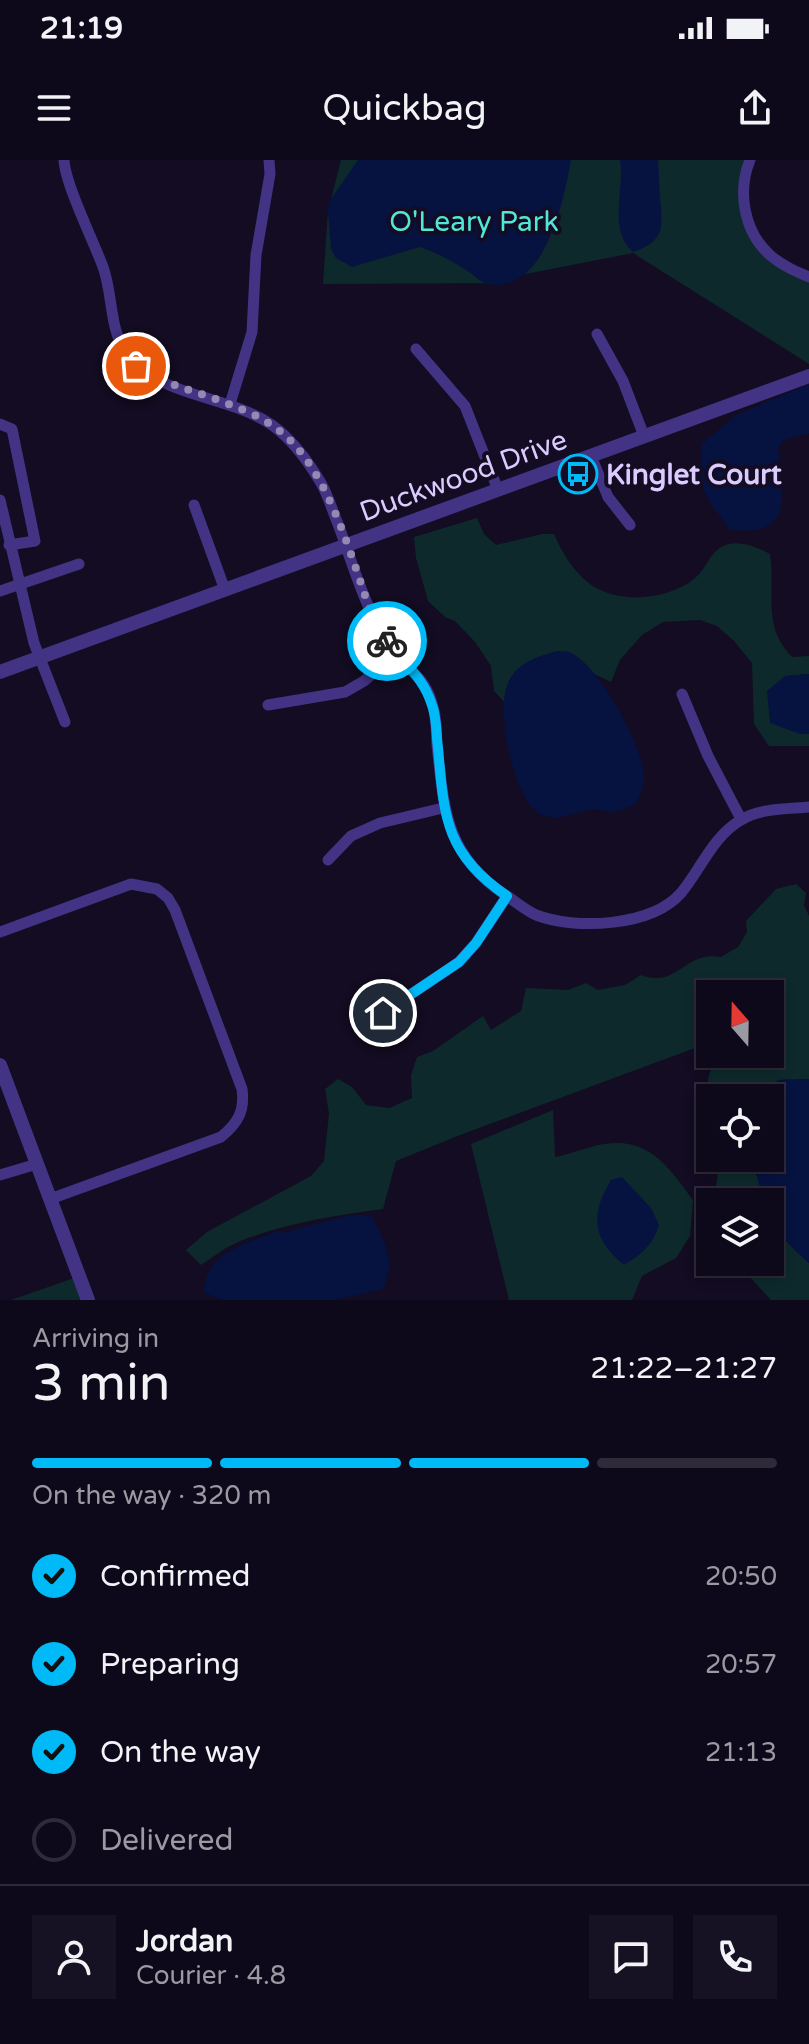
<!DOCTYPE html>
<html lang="en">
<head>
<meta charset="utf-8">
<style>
  :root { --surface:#0e091a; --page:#171223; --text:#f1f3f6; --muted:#9b9aa2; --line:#2e2a39; --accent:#00baf7 }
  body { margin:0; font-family:"Varela Round",sans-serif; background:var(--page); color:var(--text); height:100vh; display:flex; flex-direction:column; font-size:30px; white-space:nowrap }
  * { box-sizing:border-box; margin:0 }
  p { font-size:26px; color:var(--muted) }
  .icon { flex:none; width:44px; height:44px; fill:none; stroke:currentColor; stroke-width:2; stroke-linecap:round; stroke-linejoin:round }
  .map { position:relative; height:1140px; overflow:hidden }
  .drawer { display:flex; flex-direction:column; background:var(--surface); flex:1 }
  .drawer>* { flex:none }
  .needle { width:52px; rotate:340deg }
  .controls { position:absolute; left:696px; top:820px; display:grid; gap:16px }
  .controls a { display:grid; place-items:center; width:88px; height:88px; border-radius:0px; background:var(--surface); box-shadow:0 4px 12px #0003,0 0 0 2px var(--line); font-size:40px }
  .pin { position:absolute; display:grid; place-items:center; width:68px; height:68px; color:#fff; margin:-34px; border:4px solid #fff; border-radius:50%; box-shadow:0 2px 8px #0007 }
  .courier { position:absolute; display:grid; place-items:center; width:80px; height:80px; margin:-40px; border:6px solid #00baf7; border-radius:50%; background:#fff; color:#222; box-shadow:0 2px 10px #0007 }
  .summary em { font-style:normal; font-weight:600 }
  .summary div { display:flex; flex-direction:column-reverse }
  .summary { display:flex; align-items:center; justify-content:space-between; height:136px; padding:0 32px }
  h1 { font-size:52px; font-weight:600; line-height:60px }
  .bar { display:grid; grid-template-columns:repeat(4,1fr); gap:12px 8px; align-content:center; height:96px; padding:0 32px }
  .bar i { height:10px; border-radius:6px; background:var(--line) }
  .bar .current { background:var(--accent) }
  .bar p { grid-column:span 4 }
  .line { display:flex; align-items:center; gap:20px; padding:0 32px; border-top:2px solid var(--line) }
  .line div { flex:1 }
  .round { display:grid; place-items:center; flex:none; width:84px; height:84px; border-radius:0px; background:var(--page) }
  ol { padding:0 32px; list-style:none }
  li { display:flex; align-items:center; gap:24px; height:88px }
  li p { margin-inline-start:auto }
  li .icon { padding:8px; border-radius:50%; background:var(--accent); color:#111; stroke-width:4 }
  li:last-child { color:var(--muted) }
  li i { width:44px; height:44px; border:4px solid var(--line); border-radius:50% }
  .status { display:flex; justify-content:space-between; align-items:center; height:56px; padding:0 40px; background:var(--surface); direction:ltr }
  .status svg { height:22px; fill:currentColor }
  header { display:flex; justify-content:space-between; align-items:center; height:104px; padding:0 32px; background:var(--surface); font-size:36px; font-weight:600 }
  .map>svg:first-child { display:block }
  .green { fill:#0e292c }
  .water { fill:#061340 }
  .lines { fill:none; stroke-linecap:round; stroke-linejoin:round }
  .stream { stroke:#061340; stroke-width:3 }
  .minor { stroke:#423384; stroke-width:11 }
  .tertiary { stroke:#423384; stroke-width:14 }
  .done { stroke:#9489b2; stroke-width:8; stroke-dasharray:0 14.4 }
  .route { stroke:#00baf7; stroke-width:10 }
  .labels { text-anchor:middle; stroke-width:8; stroke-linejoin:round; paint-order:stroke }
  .park-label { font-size:28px; fill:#51e7d7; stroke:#130c22 }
  .poi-label { font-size:28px; font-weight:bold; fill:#daccff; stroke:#130c22; text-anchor:start }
  .street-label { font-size:28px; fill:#daccff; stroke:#130c22 }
</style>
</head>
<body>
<div class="status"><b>21:19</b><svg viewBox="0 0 49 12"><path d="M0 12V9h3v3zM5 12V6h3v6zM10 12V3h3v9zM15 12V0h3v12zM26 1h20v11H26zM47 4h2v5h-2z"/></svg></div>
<header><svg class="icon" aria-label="menu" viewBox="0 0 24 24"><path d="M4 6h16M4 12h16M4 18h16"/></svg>Quickbag<svg class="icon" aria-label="share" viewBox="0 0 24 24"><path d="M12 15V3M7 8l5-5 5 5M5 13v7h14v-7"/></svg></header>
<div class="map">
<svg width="809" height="1140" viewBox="0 0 809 1140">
  <rect width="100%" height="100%" fill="#130c22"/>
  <path class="green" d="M341,0H750L745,53L768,93L809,117V204L633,93L526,114L507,123L323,124L328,51Z
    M477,358L484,374L496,385L542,374H554C563,394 572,410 590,424C619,445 669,440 695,418C709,407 709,389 729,384C742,381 759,388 770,394C776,433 761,465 792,497L809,496V514L785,516L800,574H809V586H769L754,564L752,503L734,481L717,466L700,460L663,462L642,475L620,500L611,522L569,502L509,547L494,531L491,506L475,482L455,461L445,457L428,441L416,398L414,377Z
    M796,724L806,733L804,745L809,756V919L779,920L749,938H710V950L708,919L715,896L710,894H770V834H710V894L695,888L460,975L396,1001L383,1049C337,1055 274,1065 232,1085C221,1090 211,1099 201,1105L186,1090L207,1072L311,1016L324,1001L329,954L325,929L338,919L352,927L366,945L389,948L412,938L411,915L417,897L433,891L483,856L491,870L521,851L526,828L568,830L586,823L598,830L625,825L641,815C677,829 685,790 721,797L738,787L747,772L746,761L776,729Z
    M553,950L555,997C571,994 590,986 604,984C649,977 669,1007 693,1040L690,1076L676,1098L642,1116L632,1140H509L471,984Z
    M720,998H751L765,1042H714Z
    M770,1052L781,1076L809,1103V1140H771L736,1102H770Z
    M74,1118L85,1140H11Z"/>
  <path class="water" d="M358,0H571C564,40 544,139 485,123C479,121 474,115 469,112C454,102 437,93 420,87L352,107L336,98L331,89L328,51L329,42Z
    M620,0H658C659,13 659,25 660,38C663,68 665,81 633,92C607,69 625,31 620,0Z
    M809,224V273L784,280L778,288C783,332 795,380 730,369C703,335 697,328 702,284L736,255Z
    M557,491C559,491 568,491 569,492C598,503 643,586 644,616C644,627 640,636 635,645C627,647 618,652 611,652C605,652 599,648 594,649C576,651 558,663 540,654C514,640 495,550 508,523C517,502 537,497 557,491Z
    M809,514V574H800L770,563L767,531L785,516Z
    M809,919V1103C791,1087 770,1068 770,1042H765L751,998H770V938H749L779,920Z
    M622,1017L651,1048L659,1065C653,1085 641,1095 624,1105C592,1079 590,1055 611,1020Z
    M351,1055H366L373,1058C386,1086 396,1099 383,1129L335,1140H223L204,1133C203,1093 249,1082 279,1071L281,1073Z"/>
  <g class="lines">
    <path class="stream" d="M737,928L757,938"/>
    <path class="minor" d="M64,0C65,24 94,82 103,107C113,134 109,168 126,193C156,237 229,235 272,265C293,280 308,301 321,323C328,335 332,350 338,364C354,407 366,454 394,491C410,513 426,517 433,547C437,559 436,573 437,585C444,650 446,695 504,734C515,741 525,750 536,755C575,770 651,767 681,733C701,709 713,676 741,660C760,648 787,649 809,647
      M750,0C737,32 744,72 770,95C781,105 795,111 809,117
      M597,174L623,221L644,276
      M416,189L465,246L498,330
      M230,244L252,172L256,95L270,14L269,0
      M0,264L12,269L35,381L9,385
      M591,296L608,337L630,365
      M0,340L34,483L65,562
      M194,345L225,430
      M0,431L79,404
      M682,534L708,596L741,659
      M268,545L345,532L364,521L396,494
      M328,700L351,676L380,663L443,648
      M0,772L131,724L157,729L168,738L175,750L242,929C245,951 238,963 221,977L50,1039
      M383,853L459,802L476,783L507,736
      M0,1015L37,1004"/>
    <path class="tertiary" d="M0,512L809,216
      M0,905L88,1140"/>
  </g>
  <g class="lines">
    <path class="done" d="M136,206C165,226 199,231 231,245C244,250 258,256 270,264C328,300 351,399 374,461L387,481"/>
    <path class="route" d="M383,853L459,802L476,783L507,736C445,694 444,656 438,588C436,574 437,558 432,545C422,514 404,506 387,481"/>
  </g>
  <defs>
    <g id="bus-ring" transform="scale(2)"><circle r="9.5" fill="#130c22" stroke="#00baf7" stroke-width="1.5"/><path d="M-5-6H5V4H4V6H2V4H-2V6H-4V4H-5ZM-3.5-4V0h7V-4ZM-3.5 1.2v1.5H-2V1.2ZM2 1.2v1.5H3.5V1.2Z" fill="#00baf7"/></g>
  </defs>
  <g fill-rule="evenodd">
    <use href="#bus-ring" x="578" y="314"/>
  </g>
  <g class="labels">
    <g class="park-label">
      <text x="474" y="71">O'Leary Park</text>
    </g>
    <g class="poi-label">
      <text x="606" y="324">Kinglet Court</text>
    </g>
    <g class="street-label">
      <text transform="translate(463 315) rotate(-20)" y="10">Duckwood Drive</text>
    </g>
  </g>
</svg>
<div class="controls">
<a><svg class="needle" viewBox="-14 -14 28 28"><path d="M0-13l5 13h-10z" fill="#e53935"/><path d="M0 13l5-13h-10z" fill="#9b9aa2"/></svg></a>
<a><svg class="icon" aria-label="locate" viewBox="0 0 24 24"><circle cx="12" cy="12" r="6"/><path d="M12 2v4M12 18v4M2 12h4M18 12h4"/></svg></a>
<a><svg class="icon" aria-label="layers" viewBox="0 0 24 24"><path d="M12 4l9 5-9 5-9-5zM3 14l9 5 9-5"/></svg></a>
</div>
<div class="pin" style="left:136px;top:206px;background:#ea580c"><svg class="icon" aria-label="bag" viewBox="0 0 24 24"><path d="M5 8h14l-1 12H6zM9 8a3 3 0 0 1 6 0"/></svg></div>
<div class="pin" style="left:383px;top:853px;background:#1f2937"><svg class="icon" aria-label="home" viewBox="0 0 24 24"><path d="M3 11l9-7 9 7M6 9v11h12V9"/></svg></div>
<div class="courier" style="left:387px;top:481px"><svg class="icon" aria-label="bike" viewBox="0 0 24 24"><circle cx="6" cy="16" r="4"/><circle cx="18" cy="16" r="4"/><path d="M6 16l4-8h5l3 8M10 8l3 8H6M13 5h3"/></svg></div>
</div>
<section class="drawer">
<div class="summary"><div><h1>3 min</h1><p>Arriving in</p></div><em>21:22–21:27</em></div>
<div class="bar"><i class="current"></i><i class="current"></i><i class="current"></i><i></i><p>On the way · 320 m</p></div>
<ol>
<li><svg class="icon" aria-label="check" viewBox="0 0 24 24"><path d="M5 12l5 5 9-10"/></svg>Confirmed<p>20:50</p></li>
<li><svg class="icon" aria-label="check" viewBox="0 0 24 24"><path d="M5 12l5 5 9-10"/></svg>Preparing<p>20:57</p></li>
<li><svg class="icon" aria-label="check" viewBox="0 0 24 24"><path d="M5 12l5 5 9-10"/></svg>On the way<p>21:13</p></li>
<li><i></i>Delivered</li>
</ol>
<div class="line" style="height:144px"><a class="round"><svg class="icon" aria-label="person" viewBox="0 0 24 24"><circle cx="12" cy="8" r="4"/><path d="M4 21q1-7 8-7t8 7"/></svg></a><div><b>Jordan</b><p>Courier · 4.8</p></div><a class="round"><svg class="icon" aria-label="chat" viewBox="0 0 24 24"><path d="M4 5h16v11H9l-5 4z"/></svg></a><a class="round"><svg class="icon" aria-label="phone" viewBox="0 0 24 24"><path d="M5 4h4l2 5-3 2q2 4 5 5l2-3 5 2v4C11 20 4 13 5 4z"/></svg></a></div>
</section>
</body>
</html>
